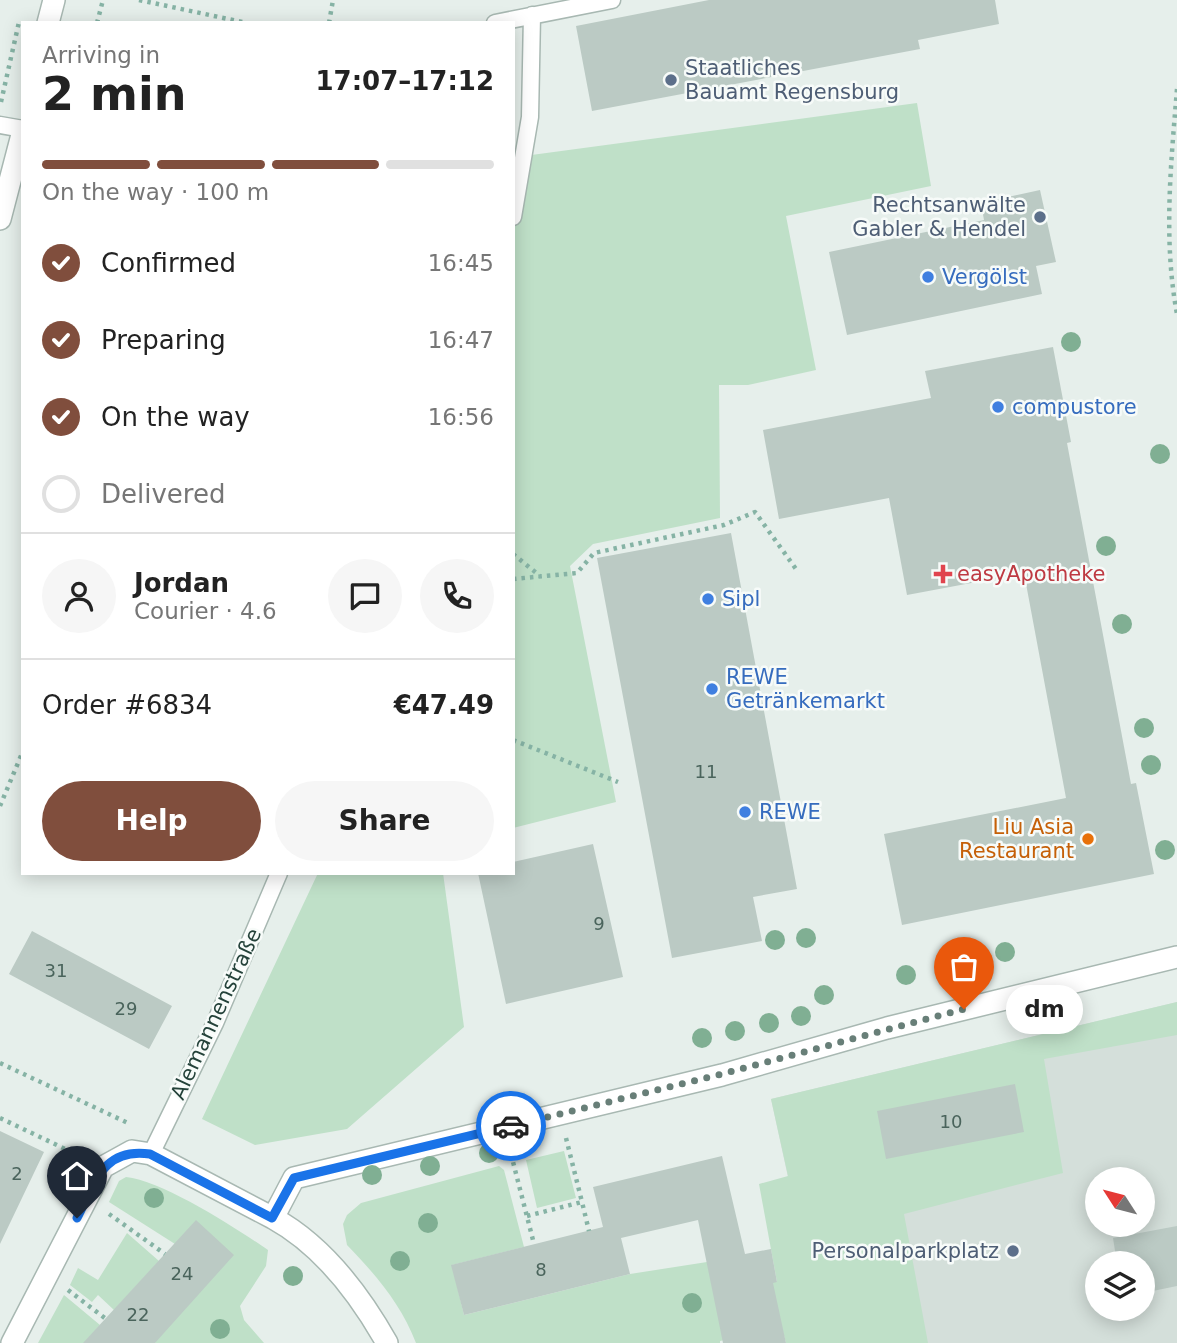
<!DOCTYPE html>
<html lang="en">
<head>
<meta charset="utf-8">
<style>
  :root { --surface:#fff; --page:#f6f6f6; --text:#222; --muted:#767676; --line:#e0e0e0; --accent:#804e3d }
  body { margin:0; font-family:"DejaVu Sans",sans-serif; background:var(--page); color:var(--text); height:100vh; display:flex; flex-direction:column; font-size:26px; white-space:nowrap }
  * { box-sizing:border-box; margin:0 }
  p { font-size:23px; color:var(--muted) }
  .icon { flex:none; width:38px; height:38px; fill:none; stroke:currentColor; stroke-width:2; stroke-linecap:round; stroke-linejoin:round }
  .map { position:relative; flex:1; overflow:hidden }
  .sheet { position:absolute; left:21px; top:21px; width:494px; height:854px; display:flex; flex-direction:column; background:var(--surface); border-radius:0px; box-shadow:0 4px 18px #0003 }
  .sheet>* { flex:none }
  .needle { width:46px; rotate:306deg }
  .controls { position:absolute; left:1085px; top:1167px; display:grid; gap:14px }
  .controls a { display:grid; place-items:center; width:70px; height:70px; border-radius:50%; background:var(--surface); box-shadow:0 4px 18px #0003; font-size:35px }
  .pin { position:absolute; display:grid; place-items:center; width:60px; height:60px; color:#fff; margin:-72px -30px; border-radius:50% 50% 50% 0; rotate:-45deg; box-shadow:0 0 7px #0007 }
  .pin .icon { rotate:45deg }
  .courier { position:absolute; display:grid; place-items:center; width:70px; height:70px; margin:-35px; border:5px solid #1a73e8; border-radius:50%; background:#fff; color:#222; box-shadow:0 2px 9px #0007 }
  .bubble { position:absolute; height:49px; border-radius:24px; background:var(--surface); box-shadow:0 4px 18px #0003; font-size:23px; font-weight:800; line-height:49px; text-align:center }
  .head em { font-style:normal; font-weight:800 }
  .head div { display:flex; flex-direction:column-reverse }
  .head { display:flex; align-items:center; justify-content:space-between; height:119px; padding:0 21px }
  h1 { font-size:46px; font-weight:800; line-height:52px }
  .bar { display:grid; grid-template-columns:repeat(4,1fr); gap:10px 7px; align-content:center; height:84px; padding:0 21px }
  .bar i { height:9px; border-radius:5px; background:var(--line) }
  .bar .on { background:var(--accent) }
  .bar p { grid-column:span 4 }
  .line { display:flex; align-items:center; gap:18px; padding:0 21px; border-top:2px solid var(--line) }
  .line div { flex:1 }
  .round { display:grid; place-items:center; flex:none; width:74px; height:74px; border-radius:37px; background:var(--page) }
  ol { padding:0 21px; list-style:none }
  li { display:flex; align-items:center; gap:21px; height:77px }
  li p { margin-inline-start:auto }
  li .icon { padding:7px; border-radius:50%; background:var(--accent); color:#fff; stroke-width:4 }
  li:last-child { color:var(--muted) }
  li i { width:38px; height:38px; border:4px solid var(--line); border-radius:50% }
  .action { display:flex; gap:14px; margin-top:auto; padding:14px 21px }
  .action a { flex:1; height:80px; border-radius:42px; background:var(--accent); color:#fff; font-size:28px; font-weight:800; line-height:80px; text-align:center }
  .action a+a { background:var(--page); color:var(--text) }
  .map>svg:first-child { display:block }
  .built { fill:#d4dfda; fill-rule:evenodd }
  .green { fill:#bfe0c8 }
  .building { fill:#bbcac4 }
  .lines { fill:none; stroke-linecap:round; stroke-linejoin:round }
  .lane-casing { stroke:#a8b8b2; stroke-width:19 }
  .street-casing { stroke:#a8b8b2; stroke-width:24 }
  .path { stroke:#86b3a5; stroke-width:4.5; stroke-dasharray:3.5 5; stroke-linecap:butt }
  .lane { stroke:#fff; stroke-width:16 }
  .street { stroke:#fff; stroke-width:21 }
  .tree { fill:#80af93 }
  .done { stroke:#687f78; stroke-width:7; stroke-dasharray:0 12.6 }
  .route { stroke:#1a73e8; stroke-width:9 }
  .service-dot { fill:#5c6f8a; stroke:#f7fbf9; stroke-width:2.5 }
  .shop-dot { fill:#3f7fe0; stroke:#f7fbf9; stroke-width:2.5 }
  .health-dot { fill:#e0444e; stroke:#f7fbf9; stroke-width:2.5 }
  .food-dot { fill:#e8710a; stroke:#f7fbf9; stroke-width:2.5 }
  .labels { text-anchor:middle; stroke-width:5; stroke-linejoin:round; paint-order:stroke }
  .number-label { font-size:18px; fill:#4a645c }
  .service-label { font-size:21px; fill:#4e5e75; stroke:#f7fbf9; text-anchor:end }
  .shop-label { font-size:21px; fill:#366cbe; stroke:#f7fbf9; text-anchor:start }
  .health-label { font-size:21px; fill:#be3a42; stroke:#f7fbf9; text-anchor:start }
  .food-label { font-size:21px; fill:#c56008; stroke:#f7fbf9; text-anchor:end }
  .street-label { font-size:21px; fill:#24423a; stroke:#f7fbf9 }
</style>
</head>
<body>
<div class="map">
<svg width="1177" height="1343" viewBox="0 0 1177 1343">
  <rect width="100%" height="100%" fill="#e6efeb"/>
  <path class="built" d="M1177,1002V1343H824L771,1099ZM1097,1180H1143V1225H1097ZM1097,1264H1143V1309H1097Z"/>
  <path class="green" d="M917,103L931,186L786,216L816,370L748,385H719L720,518L593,544L570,566L616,802L513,828V217L524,156Z
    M318,873H443L464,1027L347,1129L255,1145L202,1119Z
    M1177,1002V1035L1044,1059L1063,1173L904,1214L928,1343H786L782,1328L720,1341V1343H416C401,1304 376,1275 347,1245L343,1224L347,1215L361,1203L499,1166L504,1170L524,1247L452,1265L464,1315L630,1274L707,1262L777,1282L759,1184L788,1176L771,1099Z
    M564,1151L576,1198L537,1208L526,1160Z
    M126,1177C163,1181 236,1228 268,1250L266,1266L240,1306L244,1320L264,1343H155L196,1221L175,1244L109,1202L119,1181Z
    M127,1233L159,1261L114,1310L98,1295L92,1302L70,1285L78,1268L98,1280Z
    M64,1295L100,1325L84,1343H38Z"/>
  <path class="building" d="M709,0H995L999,24L918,40L920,49L592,111L576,26Z
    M1040,190L1056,262L1036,266L1042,294L847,335L829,252L984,220L981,203Z
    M1053,347L1071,442L1067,443L1131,784L1136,783L1154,874L902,925L884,834L1066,798L1024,573L907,595L889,498L779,519L763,430L931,398L925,371Z
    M731,533L797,889L753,897L762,941L672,958L597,558Z
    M593,844L623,977L506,1004L478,873H513V862Z
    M32,931L172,1006L149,1049L9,974Z
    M1015,1084L1024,1132L886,1159L877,1111Z
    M0,1131L44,1152L0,1244Z
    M722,1156L745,1254L771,1249L777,1282L773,1283L786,1343H723L698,1220L621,1238L630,1274L464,1315L451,1265L603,1227L593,1187Z
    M196,1220L234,1255L155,1343H83Z
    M1177,1226V1286L1143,1293V1264H1117L1113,1238Z"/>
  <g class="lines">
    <g class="lane-casing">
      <path id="lane" d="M495,23L612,0
        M0,125L23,129
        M513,217L530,117L532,15
        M151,1154L215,1023L279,873"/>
    </g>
    <g class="street-casing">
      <path id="street" d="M48,23L54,0
        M0,219L23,131
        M273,1218C322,1245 360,1295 387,1343
        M12,1343L103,1167L132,1151L151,1154L273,1218L294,1178L722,1075L887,1028L1177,957"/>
    </g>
    <path class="path" d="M139,0L247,23
      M97,23L103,0
      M329,23L333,0
      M1177,89C1171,163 1163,240 1177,314
      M1,102L19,22
      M513,554L540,576
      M513,579L577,573L594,553L724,525L755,512L796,569
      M513,740L618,782
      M0,806L23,751
      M0,1063L128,1123
      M0,1118L80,1156
      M566,1138L582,1202
      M511,1154L534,1244
      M109,1214L165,1254
      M527,1216L582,1202L589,1231
      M68,1290L106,1319"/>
    <use href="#lane" class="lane"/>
    <use href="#street" class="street"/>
  </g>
  <g class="tree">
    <circle cx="1071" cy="342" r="10"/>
    <circle cx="1160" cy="454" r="10"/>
    <circle cx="1106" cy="546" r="10"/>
    <circle cx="1122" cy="624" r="10"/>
    <circle cx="1144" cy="728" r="10"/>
    <circle cx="1151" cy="765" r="10"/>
    <circle cx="1165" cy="850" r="10"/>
    <circle cx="806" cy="938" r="10"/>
    <circle cx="775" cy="940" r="10"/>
    <circle cx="1005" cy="952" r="10"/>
    <circle cx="959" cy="961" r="10"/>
    <circle cx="906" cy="975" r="10"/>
    <circle cx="824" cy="995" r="10"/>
    <circle cx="801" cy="1016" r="10"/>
    <circle cx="769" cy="1023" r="10"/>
    <circle cx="735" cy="1031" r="10"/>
    <circle cx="702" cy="1038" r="10"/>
    <circle cx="489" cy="1153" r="10"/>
    <circle cx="430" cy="1166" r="10"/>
    <circle cx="372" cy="1175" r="10"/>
    <circle cx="154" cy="1198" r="10"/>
    <circle cx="428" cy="1223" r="10"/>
    <circle cx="400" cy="1261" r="10"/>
    <circle cx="293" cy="1276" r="10"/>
    <circle cx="692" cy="1303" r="10"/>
    <circle cx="220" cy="1329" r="10"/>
  </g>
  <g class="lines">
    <path class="done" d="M511,1126L722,1074L964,1009"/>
    <path class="route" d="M77,1218C95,1183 103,1147 150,1154L272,1218L294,1178L511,1126"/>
  </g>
  <g class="service-dot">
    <circle cx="671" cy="80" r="7"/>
    <circle cx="1040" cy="217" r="7"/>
    <circle cx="1013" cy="1251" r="7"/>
  </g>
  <g class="shop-dot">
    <circle cx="928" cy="277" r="7"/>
    <circle cx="998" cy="407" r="7"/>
    <circle cx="708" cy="599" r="7"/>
    <circle cx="712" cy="689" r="7"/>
    <circle cx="745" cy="812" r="7"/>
  </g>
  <path class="health-dot" d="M939.5 563.5h7v7h7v7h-7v7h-7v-7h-7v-7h7z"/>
  <circle class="food-dot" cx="1088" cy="839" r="7"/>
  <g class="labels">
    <g class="number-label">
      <text x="706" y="778">11</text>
      <text x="599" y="930">9</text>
      <text x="56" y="977">31</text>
      <text x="126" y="1015">29</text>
      <text x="951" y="1128">10</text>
      <text x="17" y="1180">2</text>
      <text x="541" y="1276">8</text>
      <text x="182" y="1280">24</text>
      <text x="138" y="1321">22</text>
    </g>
    <g class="service-label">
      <text x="685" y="75" text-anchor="start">Staatliches<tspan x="685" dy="24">Bauamt Regensburg</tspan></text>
      <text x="1026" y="212">Rechtsanwälte<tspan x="1026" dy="24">Gabler &amp; Hendel</tspan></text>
      <text x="999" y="1258">Personalparkplatz</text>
    </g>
    <g class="shop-label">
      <text x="942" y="284">Vergölst</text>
      <text x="1012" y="414">compustore</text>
      <text x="722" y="606">Sipl</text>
      <text x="726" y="684">REWE<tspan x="726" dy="24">Getränkemarkt</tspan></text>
      <text x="759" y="819">REWE</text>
    </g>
    <g class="health-label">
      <text x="957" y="581">easyApotheke</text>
    </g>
    <g class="food-label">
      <text x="1074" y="834">Liu Asia<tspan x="1074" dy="24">Restaurant</tspan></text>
    </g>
    <g class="street-label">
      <text transform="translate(216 1014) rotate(-65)" y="7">Alemannenstraße</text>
    </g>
  </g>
</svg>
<div class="controls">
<a><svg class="needle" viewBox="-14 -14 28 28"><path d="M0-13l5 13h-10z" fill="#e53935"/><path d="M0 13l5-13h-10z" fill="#767676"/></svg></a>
<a><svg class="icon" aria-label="layers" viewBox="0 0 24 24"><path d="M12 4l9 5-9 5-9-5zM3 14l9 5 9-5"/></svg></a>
</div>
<div class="pin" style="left:964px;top:1009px;background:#ea580c"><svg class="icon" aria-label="bag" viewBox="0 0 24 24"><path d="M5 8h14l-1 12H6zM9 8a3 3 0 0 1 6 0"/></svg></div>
<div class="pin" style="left:77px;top:1218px;background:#1f2937"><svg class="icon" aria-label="home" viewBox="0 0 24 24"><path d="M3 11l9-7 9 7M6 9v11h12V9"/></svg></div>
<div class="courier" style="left:511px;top:1126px"><svg class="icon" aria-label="car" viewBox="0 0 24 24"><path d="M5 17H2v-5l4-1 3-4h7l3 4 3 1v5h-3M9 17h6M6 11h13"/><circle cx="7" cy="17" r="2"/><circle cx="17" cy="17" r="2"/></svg></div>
<div class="bubble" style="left:1006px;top:985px;width:77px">dm</div>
<section class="sheet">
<div class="head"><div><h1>2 min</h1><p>Arriving in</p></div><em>17:07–17:12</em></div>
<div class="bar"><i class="on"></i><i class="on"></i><i class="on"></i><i></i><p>On the way · 100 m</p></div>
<ol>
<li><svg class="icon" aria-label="check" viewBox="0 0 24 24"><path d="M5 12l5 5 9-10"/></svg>Confirmed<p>16:45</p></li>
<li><svg class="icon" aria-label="check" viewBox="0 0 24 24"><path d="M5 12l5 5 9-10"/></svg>Preparing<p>16:47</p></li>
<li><svg class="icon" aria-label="check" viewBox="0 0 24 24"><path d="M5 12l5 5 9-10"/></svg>On the way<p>16:56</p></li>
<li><i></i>Delivered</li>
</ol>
<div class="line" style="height:126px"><a class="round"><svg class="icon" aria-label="person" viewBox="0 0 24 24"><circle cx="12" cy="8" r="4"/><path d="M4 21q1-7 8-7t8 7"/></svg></a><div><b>Jordan</b><p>Courier · 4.6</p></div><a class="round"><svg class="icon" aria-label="chat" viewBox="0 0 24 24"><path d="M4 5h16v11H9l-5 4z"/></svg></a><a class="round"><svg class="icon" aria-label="phone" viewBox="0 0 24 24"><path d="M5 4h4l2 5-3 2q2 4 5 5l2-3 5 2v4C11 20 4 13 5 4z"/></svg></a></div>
<div class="line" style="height:91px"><div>Order #6834</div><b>€47.49</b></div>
<div class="action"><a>Help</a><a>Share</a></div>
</section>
</div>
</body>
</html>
